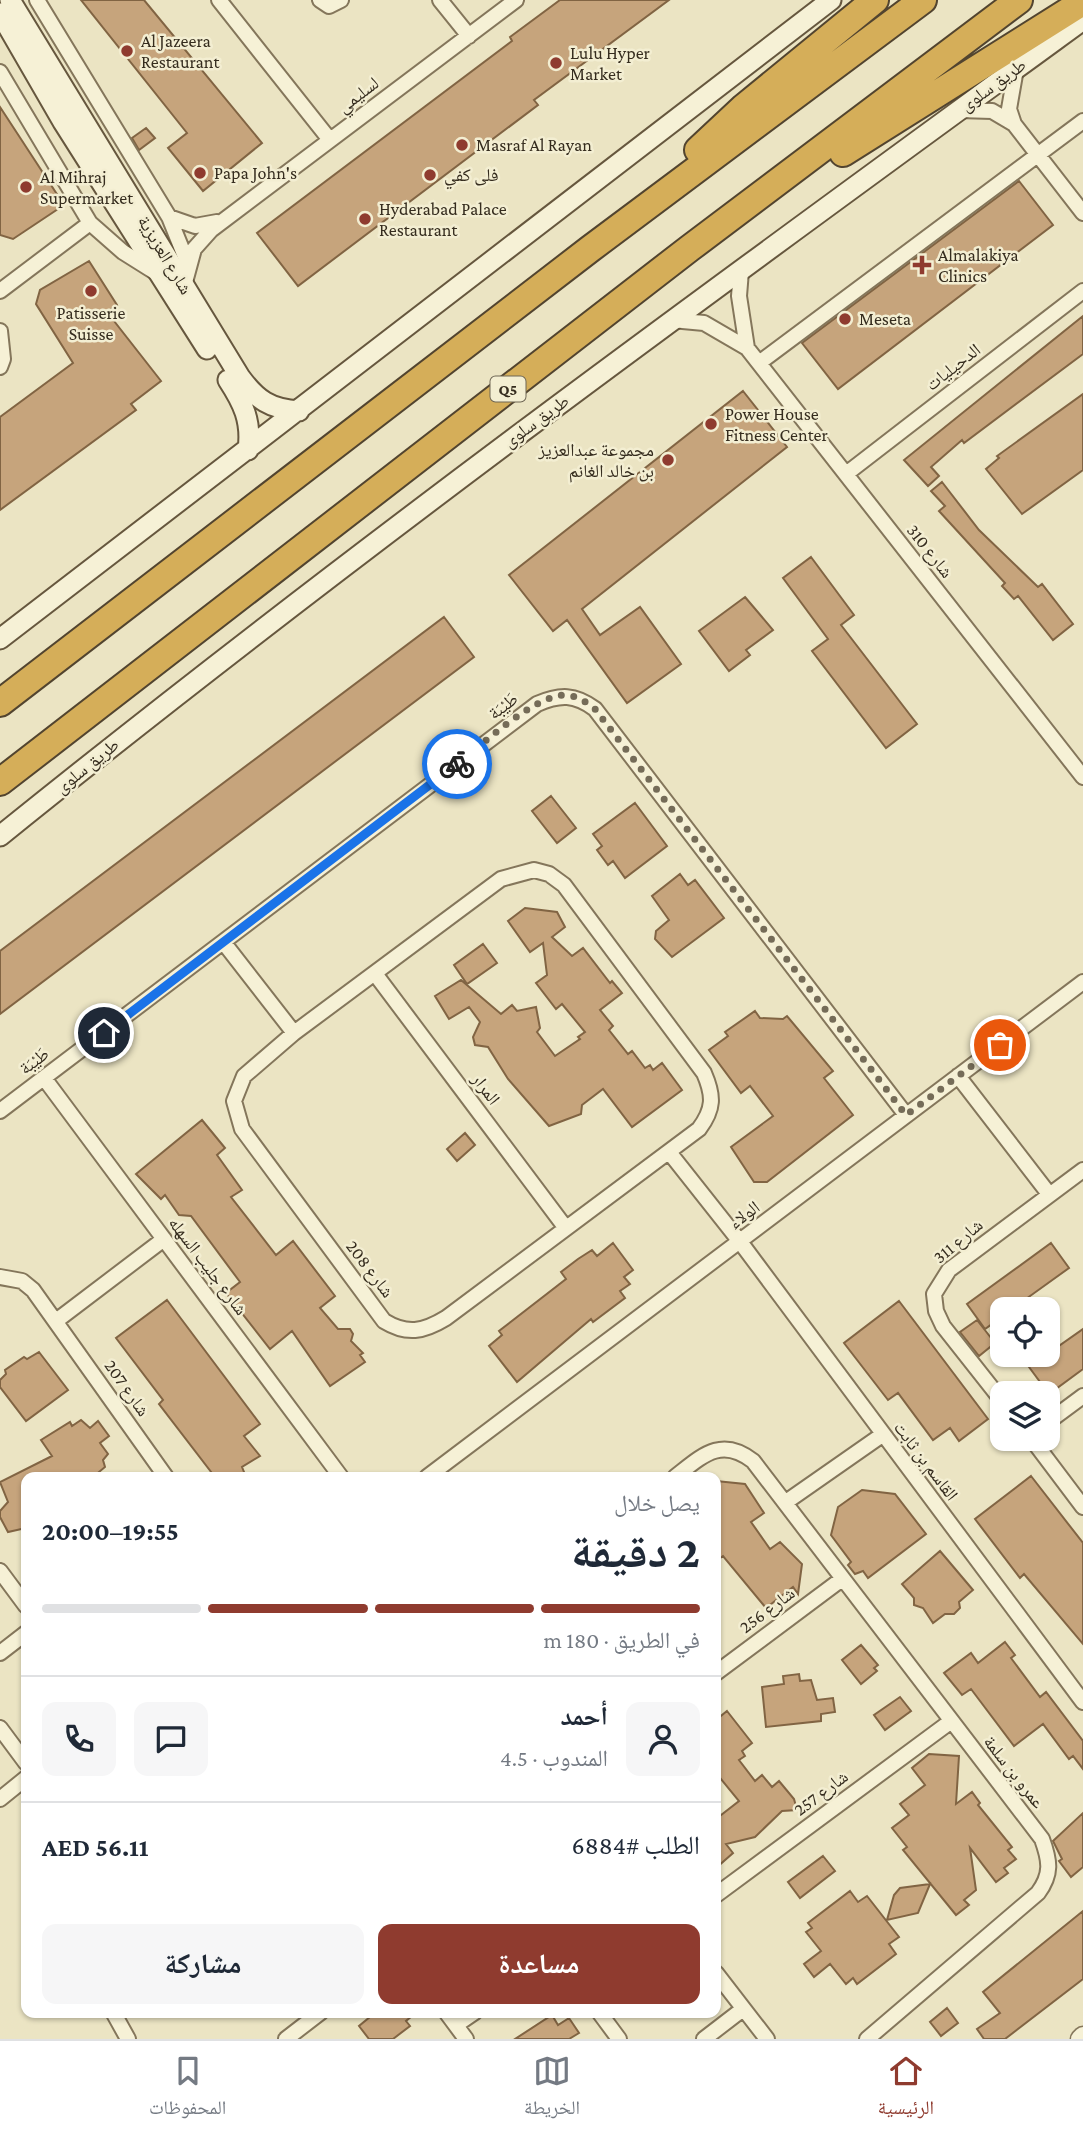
<!DOCTYPE html>
<html lang="ar">
<head>
<meta charset="utf-8">
<style>
  :root { --surface:#fff; --page:#f6f6f7; --text:#1f2937; --muted:#747a83; --line:#e0e1e3; --accent:#8f3b2f }
  body { margin:0; font-family:"Crimson Pro","Noto Naskh Arabic",serif; background:var(--page); color:var(--text); direction:rtl; height:100vh; display:flex; flex-direction:column; font-size:26px; white-space:nowrap }
  * { box-sizing:border-box; margin:0 }
  p { font-size:23px; color:var(--muted) }
  .icon { flex:none; width:38px; height:38px; fill:none; stroke:currentColor; stroke-width:2; stroke-linecap:round; stroke-linejoin:round }
  .map { position:relative; flex:1; overflow:hidden; direction:ltr }
  .panel { position:absolute; left:21px; top:1472px; width:700px; height:546px; display:flex; flex-direction:column; background:var(--surface); border-radius:14px; box-shadow:0 2px 5px #0004; direction:rtl }
  .panel>* { flex:none }
  .controls { position:absolute; left:990px; top:1297px; display:grid; gap:14px }
  .controls a { display:grid; place-items:center; width:70px; height:70px; border-radius:14px; background:var(--surface); box-shadow:0 2px 5px #0004; font-size:35px }
  .pin { position:absolute; display:grid; place-items:center; width:60px; height:60px; color:#fff; margin:-30px; border:4px solid #fff; border-radius:50%; box-shadow:0 2px 7px #0007 }
  .courier { position:absolute; display:grid; place-items:center; width:70px; height:70px; margin:-35px; border:5px solid #1a73e8; border-radius:50%; background:#fff; color:#222; box-shadow:0 2px 9px #0007 }
  .summary em { font-style:normal; font-weight:700 }
  .summary div { display:flex; flex-direction:column-reverse }
  .summary { display:flex; align-items:center; justify-content:space-between; height:119px; padding:0 21px }
  h1 { font-size:46px; font-weight:700; line-height:52px }
  .bar { display:grid; grid-template-columns:repeat(4,1fr); gap:10px 7px; align-content:center; height:84px; padding:0 21px }
  .bar i { height:9px; border-radius:5px; background:var(--line) }
  .bar .current { background:var(--accent) }
  .bar p { grid-column:span 4 }
  .line { display:flex; align-items:center; gap:18px; padding:0 21px; border-top:2px solid var(--line) }
  .line div { flex:1 }
  .round { display:grid; place-items:center; flex:none; width:74px; height:74px; border-radius:14px; background:var(--page) }
  .button { display:flex; gap:14px; margin-top:auto; padding:14px 21px }
  .button a { flex:1; height:80px; border-radius:14px; background:var(--accent); color:#fff; font-size:28px; font-weight:700; line-height:80px; text-align:center }
  .button a+a { background:var(--page); color:var(--text) }
  .dock { display:flex; justify-content:space-around; align-items:center; height:98px; border-top:2px solid var(--line); background:var(--surface); font-size:19px; color:var(--muted) }
  .dock a { display:grid; justify-items:center; gap:4px }
  .dock .current { color:var(--accent) }
  .map>svg:first-child { display:block }
  .building { fill:#c6a47c; stroke:#816443; stroke-width:2 }
  .lines { fill:none; stroke-linecap:round; stroke-linejoin:round }
  .minor-casing { stroke:#84765b; stroke-width:18 }
  .tertiary-casing { stroke:#84765b; stroke-width:21 }
  .secondary-casing { stroke:#66573e; stroke-width:23 }
  .motorway-casing { stroke:#52442f; stroke-width:30 }
  .minor { stroke:#f6f1d6; stroke-width:14 }
  .tertiary { stroke:#f6f1d6; stroke-width:18 }
  .secondary { stroke:#f6f1d6; stroke-width:19 }
  .motorway { stroke:#d5ae59; stroke-width:26 }
  .done { stroke:#756c58; stroke-width:7; stroke-dasharray:0 12.6 }
  .route { stroke:#1a73e8; stroke-width:9 }
  .poi-dot { fill:#8f3b2f; stroke:#f3eed2; stroke-width:2.5 }
  .labels { text-anchor:middle; stroke-width:5; stroke-linejoin:round; paint-order:stroke }
  .shield { fill:#f3eed2; stroke:#6e6654; stroke-width:2 }
  .shield-label { font-size:16px; font-weight:bold; fill:#352c1e }
  .poi-label { font-size:18px; fill:#352c1e; stroke:#f3eed2; text-anchor:start }
  .street-label { font-size:18px; fill:#352c1e; stroke:#f3eed2 }
</style>
</head>
<body>
<div class="map">
<svg width="1083" height="2039" viewBox="0 0 1083 2039">
  <rect width="100%" height="100%" fill="#ebe4c3"/>
  <path class="building" d="M81,0H144L262,143L203,191L168,148L187,133Z
    M560,0H669L534,100L538,105L298,286L257,233L512,41L510,37Z
    M0,107L64,205L13,239L0,235Z
    M146,128L155,138L139,150L132,138Z
    M1019,181L1053,225L838,389L802,343Z
    M89,261L117,305L107,312L161,381L131,404L136,410L0,510V417L73,363L36,304L40,290Z
    M1083,316V354L964,443L962,440L931,467L939,476L928,486L904,460Z
    M743,391L787,447L582,609L600,635L640,607L681,664L627,703L567,620L553,631L509,575Z
    M1083,394V470L1022,514L986,469L999,458L997,456Z
    M942,482L979,530L1038,587L1042,584L1073,624L1053,640L1018,596L1014,599L1002,586L1005,583L939,511L945,506L931,491Z
    M811,557L854,615L841,625L917,724L886,748L812,651L828,639L783,578Z
    M745,597L773,630L746,650L750,655L729,671L699,631Z
    M444,617L474,657L0,1014V951Z
    M551,796L576,828L557,843L532,811Z
    M635,803L667,846L625,878L613,861L608,865L597,850L602,846L593,834Z
    M680,874L688,885L695,880L724,918L672,957L655,939L656,931L669,920L652,896Z
    M525,908L557,912L565,927L552,937L572,956L583,948L610,983L612,981L622,993L600,1010L613,1026L609,1030L628,1054L632,1051L645,1068L650,1065L653,1070L662,1063L682,1090L632,1127L603,1089L582,1105L581,1114L549,1126L508,1079L488,1047L475,1045L473,1037L480,1022L469,1007L449,1019L435,996L461,980L501,1014L512,1005L517,1011L536,1007L540,1028L537,1032L555,1056L580,1039L578,1037L585,1032L562,1004L556,1009L536,983L547,975L543,943L530,952L508,921Z
    M483,944L497,963L467,984L454,965Z
    M755,1011L760,1018L783,1019L787,1016L833,1071L824,1078L853,1115L767,1182H754L731,1147L773,1116L750,1086L741,1093L709,1050L728,1036L725,1032Z
    M202,1120L225,1148L217,1155L242,1190L231,1197L276,1255L293,1241L335,1296L320,1308L338,1329H350L353,1334L351,1341L363,1353L360,1355L365,1362L330,1386L292,1331L270,1349L226,1293L240,1282L191,1216L179,1215L165,1195L161,1199L136,1174Z
    M465,1133L475,1145L457,1161L447,1149Z
    M613,1243L633,1270L624,1277L630,1284L620,1291L625,1298L593,1322L591,1319L517,1382L489,1346L502,1335L499,1331L566,1279L561,1272L578,1259L592,1250L597,1256Z
    M1051,1243L1069,1268L1012,1309H1003V1316L985,1329L967,1304Z
    M167,1300L260,1424L244,1436L260,1456L242,1467L246,1477H215L159,1404L163,1400L116,1338Z
    M899,1301L988,1419L959,1441L950,1428L933,1440L898,1393L888,1400L844,1343Z
    M977,1320L995,1343L979,1356L960,1332Z
    M1083,1329V1369L1049,1394L1029,1367Z
    M39,1352L68,1390L26,1421L0,1387V1380L6,1374L5,1370L24,1357L27,1359Z
    M81,1420L90,1428L98,1421L109,1436L100,1443L108,1454L103,1460L105,1467L93,1477H26V1528L8,1532L0,1517V1511L8,1502L0,1482L52,1456L41,1440L70,1422L72,1426Z
    M1031,1476L1083,1543V1644L1024,1574L1020,1578L975,1519Z
    M716,1481L745,1484L764,1513L751,1522L770,1549L780,1542L802,1564L798,1594L793,1587L766,1608L723,1556L716,1561Z
    M862,1490L895,1494L926,1534L868,1578L863,1571L855,1574L848,1565L851,1562L831,1535L838,1507Z
    M940,1551L973,1590L959,1602L960,1608L954,1614H945L933,1623L923,1608L914,1605V1598L902,1584Z
    M1005,1642L1015,1655L1011,1658L1040,1697L1046,1692L1083,1741V1769L1073,1756L1069,1759L1043,1724L1014,1746L971,1689L962,1695L944,1673L971,1653L978,1663Z
    M861,1645L878,1665L874,1668L877,1671L861,1684L842,1660Z
    M799,1674L800,1681L811,1680L817,1700L833,1698L835,1712L821,1714V1721L766,1727L762,1687L784,1684L783,1676Z
    M900,1697L911,1711L885,1730L874,1715Z
    M727,1711L752,1743L742,1751L745,1756L739,1760L755,1781L762,1775L772,1787L779,1781L794,1799L797,1810L782,1811L755,1837L726,1844L733,1853L716,1868V1819L739,1801L716,1773V1720Z
    M929,1754L959,1756L956,1804L972,1792L980,1803L978,1805L1012,1847L1008,1850L1016,1859L1004,1868L1008,1873L996,1882L970,1848L976,1890L964,1900L969,1905L956,1915L903,1850L907,1847L892,1828L909,1815L900,1804L925,1785L912,1768Z
    M1083,1813V1867L1071,1877L1059,1861L1062,1859L1053,1841Z
    M823,1856L835,1871L800,1898L788,1882Z
    M930,1884L918,1913L887,1920L894,1895L900,1888Z
    M850,1891L858,1902L867,1896L899,1937L889,1944L896,1954L857,1984L853,1978L846,1984L830,1964L814,1977L804,1964L821,1951L806,1932L812,1928L808,1923Z
    M1083,1911V1979L1005,2039H984L977,2029L1000,2013L983,1992Z
    M947,2008L958,2023L941,2036L930,2022Z
    M376,2012H417L406,2021L410,2026L393,2039H369L359,2026Z
    M552,2015L558,2025L569,2018L579,2033L569,2039H515Z"/>
  <g class="lines">
    <g class="minor-casing">
      <path id="minor" d="M37,0L169,217L188,264
        M219,0L330,140
        M320,0L329,6L341,0
        M440,0L469,36
        M0,72L90,223L123,252L158,274
        M959,110L992,111L1014,124L1083,213
        M1014,124L1009,109L1016,69
        M169,217L195,226L217,222
        M741,271L739,296L747,348
        M184,286L194,249L211,230L516,0
        M0,291L90,223
        M672,320L704,323L747,348L1083,777
        M0,331L3,359L0,367
        M759,363L1083,121
        M846,474L1083,291
        M534,870L549,874L564,885L704,1073C714,1096 714,1109 699,1129L446,1318C423,1332 407,1335 384,1321L242,1129L234,1101L244,1076L294,1033L501,879Z
        M224,943L294,1033
        M376,975L565,1227
        M958,1076L1049,1194
        M44,1078L341,1477
        M0,1111L537,704C560,694 575,694 595,709L906,1115
        M669,1152L741,1243L1083,1702
        M0,1277L22,1281L33,1290L166,1477
        M56,1321L164,1239
        M1003,1402L943,1326L936,1311L934,1294L949,1270L1083,1170
        M1048,1422L1083,1396
        M1031,1438L1083,1507
        M427,1477L1083,982
        M675,1477C702,1456 721,1436 753,1461L1042,1839C1050,1861 1052,1874 1038,1893L867,2039
        M786,1502L882,1435
        M0,1571L26,1606
        M0,1653L26,1633
        M716,1673L842,1579
        M0,1728L26,1763
        M0,1799L26,1778
        M716,1895L950,1722
        M716,1973L767,2039
        M113,2012L128,2039
        M446,2012L466,2039
        M599,2012L619,2039
        M456,2025L475,2012
        M286,2039L321,2012
        M704,2039L743,2009"/>
    </g>
    <g class="tertiary-casing">
      <path id="tertiary" d="M1080,2039L1083,2036"/>
    </g>
    <g class="secondary-casing">
      <path id="secondary" d="M10,0L240,377C257,400 270,409 299,411
        M0,13L63,122L207,349
        M228,380C243,403 252,421 248,450
        M0,639L831,0
        M0,836C352,552 718,286 1083,20"/>
    </g>
    <g class="motorway-casing">
      <path id="motorway" d="M698,150L744,107L875,0
        M843,153L1083,2
        M0,703L590,249L923,0
        M0,782L690,248L1019,0"/>
    </g>
    <use href="#minor" class="minor"/>
    <use href="#tertiary" class="tertiary"/>
    <use href="#secondary" class="secondary"/>
    <use href="#motorway" class="motorway"/>
  </g>
  <g class="lines">
    <path class="done" d="M457,764C483,744 534,695 566,695C578,696 586,702 595,709L906,1115L1000,1045"/>
    <path class="route" d="M104,1033L457,764"/>
  </g>
  <g class="poi-dot">
    <circle cx="127" cy="51" r="7"/>
    <circle cx="556" cy="63" r="7"/>
    <circle cx="462" cy="145" r="7"/>
    <circle cx="200" cy="173" r="7"/>
    <circle cx="430" cy="175" r="7"/>
    <circle cx="26" cy="187" r="7"/>
    <circle cx="365" cy="219" r="7"/>
    <path d="M918.5 254.5h7v7h7v7h-7v7h-7v-7h-7v-7h7z"/>
    <circle cx="91" cy="291" r="7"/>
    <circle cx="845" cy="319" r="7"/>
    <circle cx="711" cy="424" r="7"/>
    <circle cx="668" cy="460" r="7"/>
  </g>
  <g class="labels">
    <rect class="shield" x="490.5" y="376.5" width="35" height="25" rx="5"/>
    <g class="shield-label">
      <text x="508" y="395">Q5</text>
    </g>
    <g class="poi-label">
      <text x="141" y="47">Al Jazeera<tspan x="141" dy="21">Restaurant</tspan></text>
      <text x="570" y="59">Lulu Hyper<tspan x="570" dy="21">Market</tspan></text>
      <text x="476" y="151">Masraf Al Rayan</text>
      <text x="214" y="179">Papa John's</text>
      <text x="444" y="181">فلى كفي</text>
      <text x="40" y="183">Al Mihraj<tspan x="40" dy="21">Supermarket</tspan></text>
      <text x="379" y="215">Hyderabad Palace<tspan x="379" dy="21">Restaurant</tspan></text>
      <text x="938" y="261">Almalakiya<tspan x="938" dy="21">Clinics</tspan></text>
      <text x="91" y="319" text-anchor="middle">Patisserie<tspan x="91" dy="21">Suisse</tspan></text>
      <text x="859" y="325">Meseta</text>
      <text x="725" y="420">Power House<tspan x="725" dy="21">Fitness Center</tspan></text>
      <text x="654" y="456" text-anchor="end">مجموعة عبدالعزيز<tspan x="654" dy="21">بن خالد الغانم</tspan></text>
    </g>
    <g class="street-label">
      <text transform="translate(993 85) rotate(-36)" y="6">طريق سلوى</text>
      <text transform="translate(358 95) rotate(-37)" y="6">لسليمي</text>
      <text transform="translate(165 255) rotate(59)" y="6">شارع العزيزية</text>
      <text transform="translate(953 367) rotate(-38)" y="6">الدحيليات</text>
      <text transform="translate(536 421) rotate(-36)" y="6">طريق سلوى</text>
      <text transform="translate(930 551) rotate(52)" y="6">شارع 310</text>
      <text transform="translate(503 706) rotate(-37)" y="6">طَيْبَة</text>
      <text transform="translate(87 766) rotate(-39)" y="6">طريق سلوى</text>
      <text transform="translate(34 1061) rotate(-37)" y="6">طَيْبَة</text>
      <text transform="translate(486 1089) rotate(53)" y="6">المرار</text>
      <text transform="translate(744 1215) rotate(-37)" y="6">الولاء</text>
      <text transform="translate(958 1241) rotate(-40)" y="6">شارع 311</text>
      <text transform="translate(208 1266) rotate(53)" y="6">شارع جليب السهله</text>
      <text transform="translate(370 1269) rotate(53)" y="6">شارع 208</text>
      <text transform="translate(127 1388) rotate(55)" y="6">شارع 207</text>
      <text transform="translate(926 1461) rotate(53)" y="6">القاسم بن ثابت</text>
      <text transform="translate(767 1610) rotate(-37)" y="6">شارع 256</text>
      <text transform="translate(1014 1772) rotate(52)" y="6">عمرو بن سلمة</text>
      <text transform="translate(821 1793) rotate(-37)" y="6">شارع 257</text>
    </g>
  </g>
</svg>
<div class="controls">
<a><svg class="icon" aria-label="locate" viewBox="0 0 24 24"><circle cx="12" cy="12" r="6"/><path d="M12 2v4M12 18v4M2 12h4M18 12h4"/></svg></a>
<a><svg class="icon" aria-label="layers" viewBox="0 0 24 24"><path d="M12 4l9 5-9 5-9-5zM3 14l9 5 9-5"/></svg></a>
</div>
<div class="pin" style="left:1000px;top:1045px;background:#ea580c"><svg class="icon" aria-label="bag" viewBox="0 0 24 24"><path d="M5 8h14l-1 12H6zM9 8a3 3 0 0 1 6 0"/></svg></div>
<div class="pin" style="left:104px;top:1033px;background:#1f2937"><svg class="icon" aria-label="home" viewBox="0 0 24 24"><path d="M3 11l9-7 9 7M6 9v11h12V9"/></svg></div>
<div class="courier" style="left:457px;top:764px"><svg class="icon" aria-label="bike" viewBox="0 0 24 24"><circle cx="6" cy="16" r="4"/><circle cx="18" cy="16" r="4"/><path d="M6 16l4-8h5l3 8M10 8l3 8H6M13 5h3"/></svg></div>
<section class="panel">
<div class="summary"><div><h1>2 دقيقة</h1><p>يصل خلال</p></div><em>19:55–20:00</em></div>
<div class="bar"><i class="current"></i><i class="current"></i><i class="current"></i><i></i><p>في الطريق · 180 m</p></div>
<div class="line" style="height:126px"><a class="round"><svg class="icon" aria-label="person" viewBox="0 0 24 24"><circle cx="12" cy="8" r="4"/><path d="M4 21q1-7 8-7t8 7"/></svg></a><div><b>أحمد</b><p>المندوب · 4.5</p></div><a class="round"><svg class="icon" aria-label="chat" viewBox="0 0 24 24"><path d="M4 5h16v11H9l-5 4z"/></svg></a><a class="round"><svg class="icon" aria-label="phone" viewBox="0 0 24 24"><path d="M5 4h4l2 5-3 2q2 4 5 5l2-3 5 2v4C11 20 4 13 5 4z"/></svg></a></div>
<div class="line" style="height:91px"><div>الطلب #6884</div><b>AED 56.11</b></div>
<div class="button"><a>مساعدة</a><a>مشاركة</a></div>
</section>
</div>
<nav class="dock">
<a class="current"><svg class="icon" aria-label="home" viewBox="0 0 24 24"><path d="M3 11l9-7 9 7M6 9v11h12V9"/></svg>الرئيسية</a>
<a><svg class="icon" aria-label="map" viewBox="0 0 24 24"><path d="M3 6l6-2 6 2 6-2v14l-6 2-6-2-6 2zM9 4v14M15 6v14"/></svg>الخريطة</a>
<a><svg class="icon" aria-label="saved" viewBox="0 0 24 24"><path d="M7 4h10v16l-5-4-5 4z"/></svg>المحفوظات</a>
</nav>
</body>
</html>
